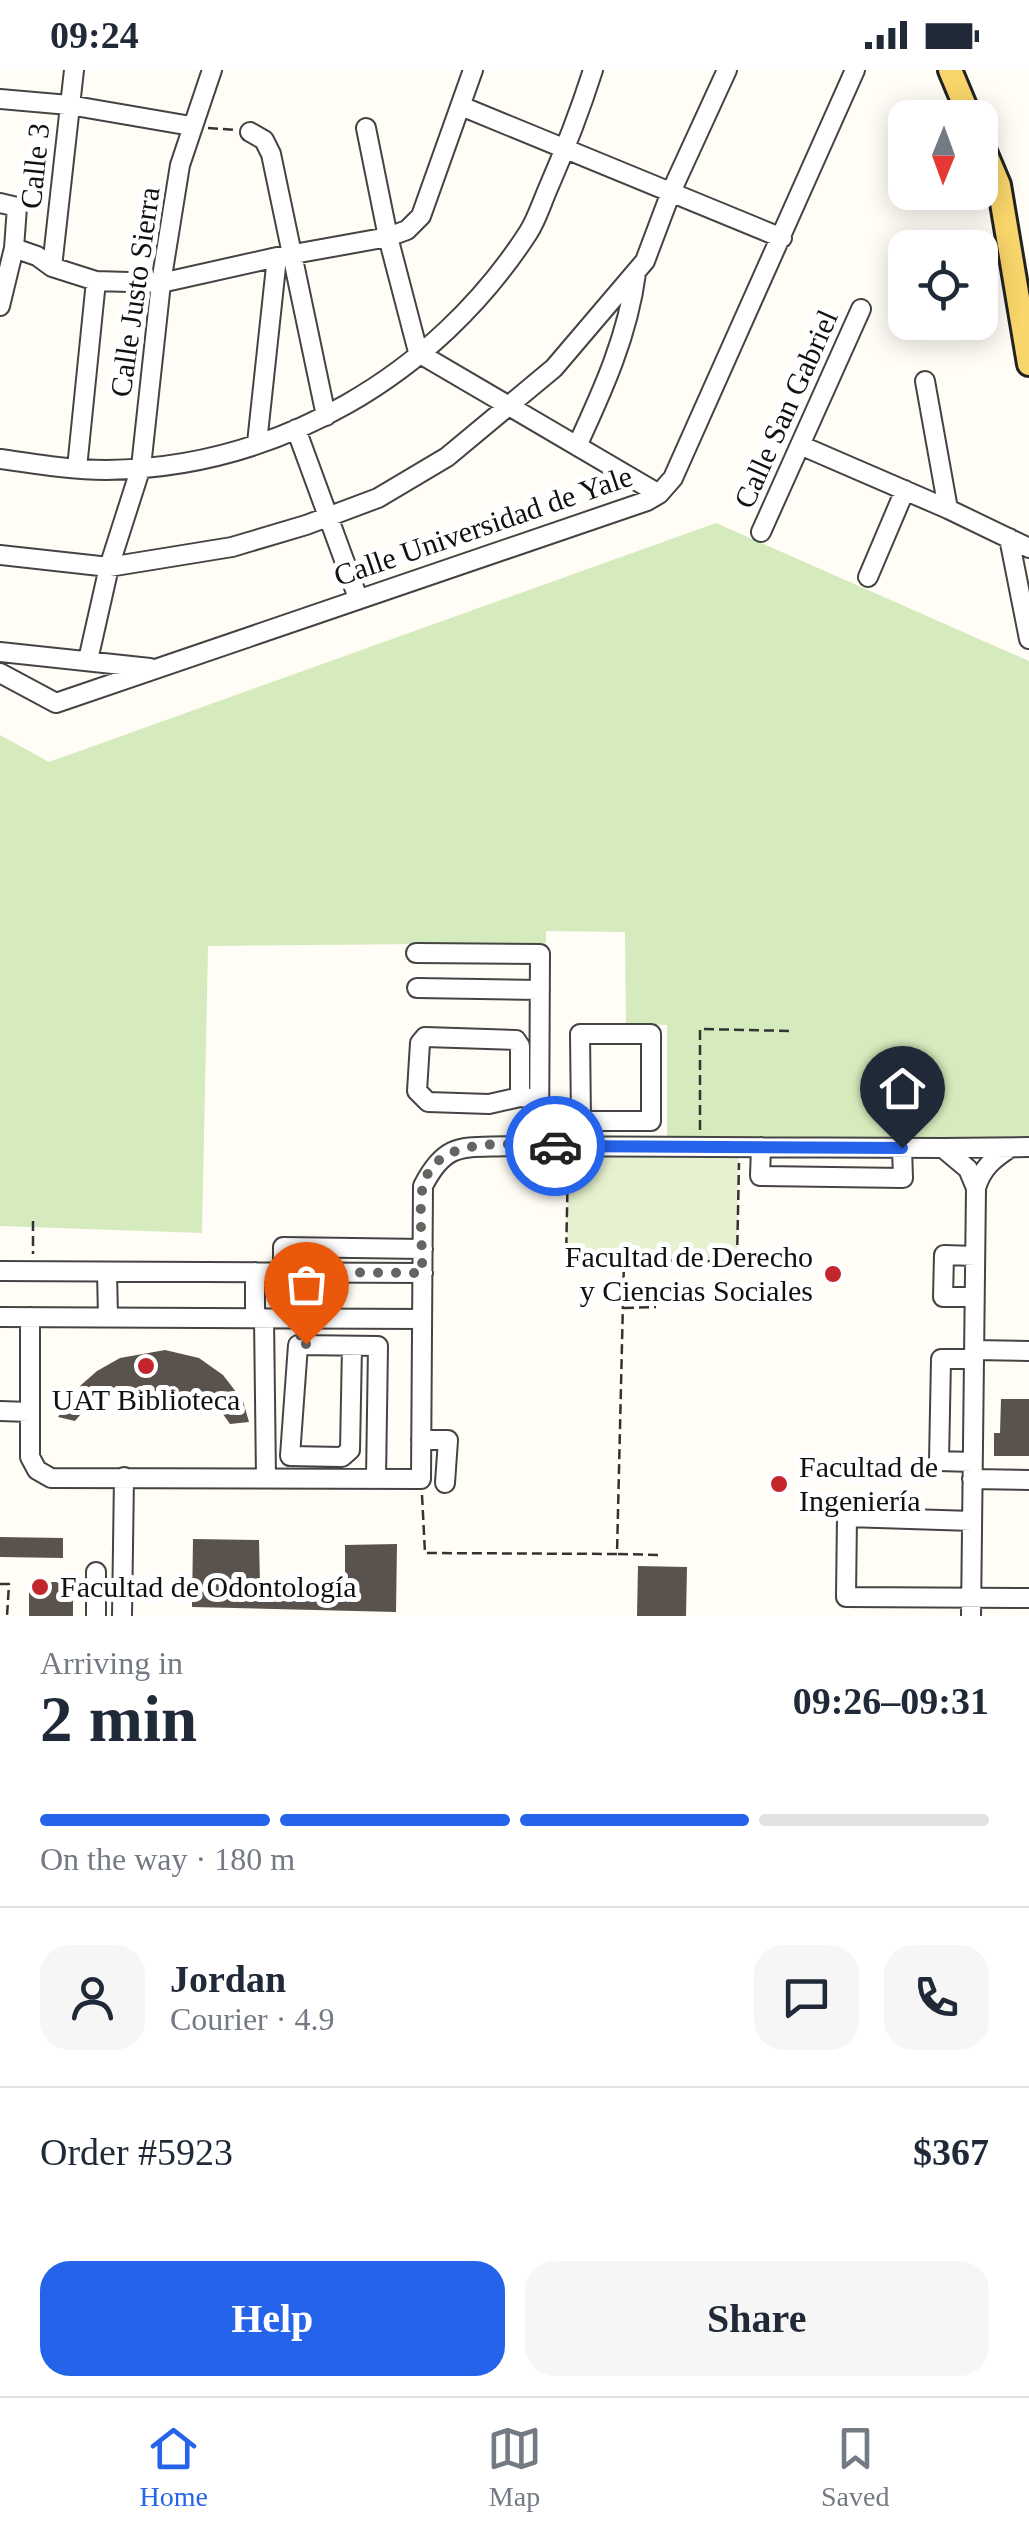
<!DOCTYPE html>
<html lang="en">
<head>
<meta charset="utf-8">
<style>
  :root { --surface:#fff; --page:#f6f6f7; --text:#1f2937; --muted:#747a83; --line:#e0e1e3; --accent:#2563eb }
  body { margin:0; font-family:Georgia,serif; background:var(--page); color:var(--text); height:100vh; display:flex; flex-direction:column; font-size:38px; white-space:nowrap }
  * { box-sizing:border-box; margin:0 }
  p { font-size:32px; color:var(--muted) }
  .icon { flex:none; width:55px; height:55px; fill:none; stroke:currentColor; stroke-width:2; stroke-linecap:round; stroke-linejoin:round }
  .map { position:relative; height:1546px; overflow:hidden }
  .details { display:flex; flex-direction:column; background:var(--surface); flex:1 }
  .details>* { flex:none }
  .needle { width:65px; rotate:181deg }
  .tools { position:absolute; left:888px; top:30px; display:grid; gap:20px }
  .tools a { display:grid; place-items:center; width:110px; height:110px; border-radius:20px; background:var(--surface); box-shadow:0 5px 25px #0003; font-size:50px }
  .pin { position:absolute; display:grid; place-items:center; width:85px; height:85px; color:#fff; margin:-102px -42px; border-radius:50% 50% 50% 0; rotate:-45deg; box-shadow:0 0 10px #0007 }
  .pin .icon { rotate:45deg }
  .courier { position:absolute; display:grid; place-items:center; width:100px; height:100px; margin:-50px; border:8px solid #2563eb; border-radius:50%; background:#fff; color:#222; box-shadow:0 2px 12px #0007 }
  .summary em { font-style:normal; font-weight:800 }
  .summary div { display:flex; flex-direction:column-reverse }
  .summary { display:flex; align-items:center; justify-content:space-between; height:170px; padding:0 40px }
  h1 { font-size:65px; font-weight:800; line-height:75px }
  .bar { display:grid; grid-template-columns:repeat(4,1fr); gap:15px 10px; align-content:center; height:120px; padding:0 40px }
  .bar i { height:12px; border-radius:8px; background:var(--line) }
  .bar .active { background:var(--accent) }
  .bar p { grid-column:span 4 }
  .line { display:flex; align-items:center; gap:25px; padding:0 40px; border-top:2px solid var(--line) }
  .line div { flex:1 }
  .round { display:grid; place-items:center; flex:none; width:105px; height:105px; border-radius:30px; background:var(--page) }
  .cta { display:flex; gap:20px; margin-top:auto; padding:20px 40px }
  .cta a { flex:1; height:115px; border-radius:30px; background:var(--accent); color:#fff; font-size:40px; font-weight:800; line-height:115px; text-align:center }
  .cta a+a { background:var(--page); color:var(--text) }
  .status { display:flex; justify-content:space-between; align-items:center; height:70px; padding:0 50px; background:var(--surface); direction:ltr }
  .status svg { height:28px; fill:currentColor }
  .menu { display:flex; justify-content:space-around; align-items:center; height:140px; border-top:2px solid var(--line); background:var(--surface); font-size:28px; color:var(--muted) }
  .menu a { display:grid; justify-items:center; gap:5px }
  .menu .active { color:var(--accent) }
  .map>svg:first-child { display:block }
  .green { fill:#d5ebbd }
  .pitch { fill:#e6f2cf }
  .building { fill:#5a524d }
  .lines { fill:none; stroke-linecap:round; stroke-linejoin:round }
  .minor-casing { stroke:#444; stroke-width:22 }
  .major-casing { stroke:#222; stroke-width:28 }
  .path { stroke:#333; stroke-width:2.5; stroke-dasharray:10 5; stroke-linecap:butt }
  .minor { stroke:#fff; stroke-width:18 }
  .major { stroke:#f9d66b; stroke-width:22 }
  .done { stroke:#646461; stroke-width:10; stroke-dasharray:0 18 }
  .route { stroke:#2563eb; stroke-width:12 }
  .poi-dot { fill:#c4262e; stroke:#fff; stroke-width:4 }
  .labels { text-anchor:middle; stroke-width:10; stroke-linejoin:round; paint-order:stroke }
  .street-label { font-size:30px; fill:#111; stroke:#fff }
  .poi-label { font-size:30px; fill:#111; stroke:#fff; text-anchor:start }
</style>
</head>
<body>
<div class="status"><b>09:24</b><svg viewBox="0 0 49 12"><path d="M0 12V9h3v3zM5 12V6h3v6zM10 12V3h3v9zM15 12V0h3v12zM26 1h20v11H26zM47 4h2v5h-2z"/></svg></div>
<div class="map">
<svg width="1029" height="1546" viewBox="0 0 1029 1546">
  <rect width="100%" height="100%" fill="#fffdf5"/>
  <path class="green" d="M716,453L1029,591V1070L667,1066V955L626,954L625,862L546,861V873L208,876L202,1163L0,1156V665L49,692Z"/>
  <path class="pitch" d="M569,1076L739,1077L737,1192L566,1190Z"/>
  <path class="building" d="M165,1280L199,1288L223,1305L243,1331L249,1352L230,1354L210,1326L198,1321L168,1329H154L119,1318L93,1330L75,1351L58,1347L81,1315L97,1301L120,1288Z
    M1001,1329H1029V1386H994V1363H1000Z
    M0,1467L63,1468V1488L0,1487Z
    M193,1469L259,1470L260,1514L345,1516V1475L397,1474L396,1542L192,1537Z
    M638,1496L687,1497L686,1546H637Z
    M29,1512H73V1546H29Z"/>
  <g class="lines">
    <g class="minor-casing">
      <path id="minor" d="M0,29L69,35L191,56
        M461,36L782,168
        M366,58L388,167L417,278L422,285L659,424
        M250,62L264,70L271,84L326,346
        M0,133L17,137L14,178L0,236
        M14,178L37,186L52,197L96,211L161,213L277,187L388,167L407,160L421,146L473,0
        M52,197L74,0
        M925,311L948,439
        M296,359L358,528
        M257,373L277,187
        M800,375L948,439L1029,478
        M577,376C603,320 628,265 636,203
        M0,389C35,394 71,400 106,400C278,398 436,305 528,163C536,151 541,135 547,121C564,82 580,41 593,0
        M77,398L96,211
        M761,462L861,239
        M1009,468L1029,569
        M0,485L109,497L232,477L306,455L378,428L447,387L554,298L645,191L671,122L727,0
        M868,507L905,420
        M0,582L150,598
        M88,590L109,497L141,397L161,213L180,95L212,0
        M0,603L56,633L647,431L659,424L673,408L855,0
        M416,883L540,884L539,1076
        M417,918L540,920
        M580,964H651V1051H581Z
        M520,1027V976L516,970L425,967L420,973L417,1021L428,1032L489,1034L520,1027L539,1029
        M761,1077L760,1106L903,1108L902,1078
        M943,1078L1029,1077
        M976,1118C982,1098 993,1089 1010,1078
        M0,1201L423,1203
        M107,1202L108,1247
        M974,1227H943L944,1185L975,1186
        M0,1247L422,1249
        M30,1247V1387L37,1400L51,1408L421,1409L423,1116C446,1071 463,1078 509,1076L943,1078L968,1099L976,1118L971,1546
        M255,1248V1202
        M264,1248L266,1408
        M283,1248V1177L423,1179
        M352,1276L350,1380L342,1387L290,1386L298,1275L378,1276L376,1408
        M974,1280L1029,1281
        M0,1341L29,1342
        M421,1370H448L445,1413
        M972,1392L939,1391L941,1289H973
        M972,1409L1029,1410
        M972,1451L847,1447L846,1527L1029,1528
        M96,1546V1502
        M122,1546L124,1407"/>
    </g>
    <g class="major-casing">
      <path id="major" d="M950,0L970,48
        M980,70L999,115L1029,294"/>
    </g>
    <path class="path" d="M208,58L235,60
      M700,1060V959L793,961
      M33,1151V1184
      M626,1190L777,1192
      M737,1190L739,1093
      M624,1238L656,1237
      M422,1425L425,1483L617,1484L624,1190H566L568,1091
      M618,1484L663,1485
      M0,1514H9L7,1546"/>
    <use href="#minor" class="minor"/>
    <use href="#major" class="major"/>
  </g>
  <g class="lines">
    <path class="done" d="M306,1274L298,1275L305,1248H284L283,1202L422,1203C423,1180 418,1136 423,1116C436,1063 513,1075 555,1076"/>
    <path class="route" d="M555,1076L902,1078"/>
  </g>
  <g class="poi-dot">
    <circle cx="833" cy="1204" r="10"/>
    <circle cx="146" cy="1296" r="10"/>
    <circle cx="779" cy="1414" r="10"/>
    <circle cx="40" cy="1517" r="10"/>
  </g>
  <g class="labels">
    <g class="street-label">
      <text transform="translate(35 96) rotate(-84)" y="10">Calle 3</text>
      <text transform="translate(135 222) rotate(-82)" y="10">Calle Justo Sierra</text>
      <text transform="translate(786 339) rotate(-66)" y="10">Calle San Gabriel</text>
      <text transform="translate(483 456) rotate(-19)" y="10">Calle Universidad de Yale</text>
    </g>
    <g class="poi-label">
      <text x="813" y="1197" text-anchor="end">Facultad de Derecho<tspan x="813" dy="34">y Ciencias Sociales</tspan></text>
      <text x="146" y="1340" text-anchor="middle">UAT Biblioteca</text>
      <text x="799" y="1407">Facultad de<tspan x="799" dy="34">Ingeniería</tspan></text>
      <text x="60" y="1527">Facultad de Odontología</text>
    </g>
  </g>
</svg>
<div class="tools">
<a><svg class="needle" viewBox="-14 -14 28 28"><path d="M0-13l5 13h-10z" fill="#e53935"/><path d="M0 13l5-13h-10z" fill="#747a83"/></svg></a>
<a><svg class="icon" aria-label="locate" viewBox="0 0 24 24"><circle cx="12" cy="12" r="6"/><path d="M12 2v4M12 18v4M2 12h4M18 12h4"/></svg></a>
</div>
<div class="pin" style="left:306px;top:1274px;background:#ea580c"><svg class="icon" aria-label="bag" viewBox="0 0 24 24"><path d="M5 8h14l-1 12H6zM9 8a3 3 0 0 1 6 0"/></svg></div>
<div class="pin" style="left:902px;top:1078px;background:#1f2937"><svg class="icon" aria-label="home" viewBox="0 0 24 24"><path d="M3 11l9-7 9 7M6 9v11h12V9"/></svg></div>
<div class="courier" style="left:555px;top:1076px"><svg class="icon" aria-label="car" viewBox="0 0 24 24"><path d="M5 17H2v-5l4-1 3-4h7l3 4 3 1v5h-3M9 17h6M6 11h13"/><circle cx="7" cy="17" r="2"/><circle cx="17" cy="17" r="2"/></svg></div>
</div>
<section class="details">
<div class="summary"><div><h1>2 min</h1><p>Arriving in</p></div><em>09:26–09:31</em></div>
<div class="bar"><i class="active"></i><i class="active"></i><i class="active"></i><i></i><p>On the way · 180 m</p></div>
<div class="line" style="height:180px"><a class="round"><svg class="icon" aria-label="person" viewBox="0 0 24 24"><circle cx="12" cy="8" r="4"/><path d="M4 21q1-7 8-7t8 7"/></svg></a><div><b>Jordan</b><p>Courier · 4.9</p></div><a class="round"><svg class="icon" aria-label="chat" viewBox="0 0 24 24"><path d="M4 5h16v11H9l-5 4z"/></svg></a><a class="round"><svg class="icon" aria-label="phone" viewBox="0 0 24 24"><path d="M5 4h4l2 5-3 2q2 4 5 5l2-3 5 2v4C11 20 4 13 5 4z"/></svg></a></div>
<div class="line" style="height:130px"><div>Order #5923</div><b>$367</b></div>
<div class="cta"><a>Help</a><a>Share</a></div>
</section>
<nav class="menu">
<a class="active"><svg class="icon" aria-label="home" viewBox="0 0 24 24"><path d="M3 11l9-7 9 7M6 9v11h12V9"/></svg>Home</a>
<a><svg class="icon" aria-label="map" viewBox="0 0 24 24"><path d="M3 6l6-2 6 2 6-2v14l-6 2-6-2-6 2zM9 4v14M15 6v14"/></svg>Map</a>
<a><svg class="icon" aria-label="saved" viewBox="0 0 24 24"><path d="M7 4h10v16l-5-4-5 4z"/></svg>Saved</a>
</nav>
</body>
</html>
